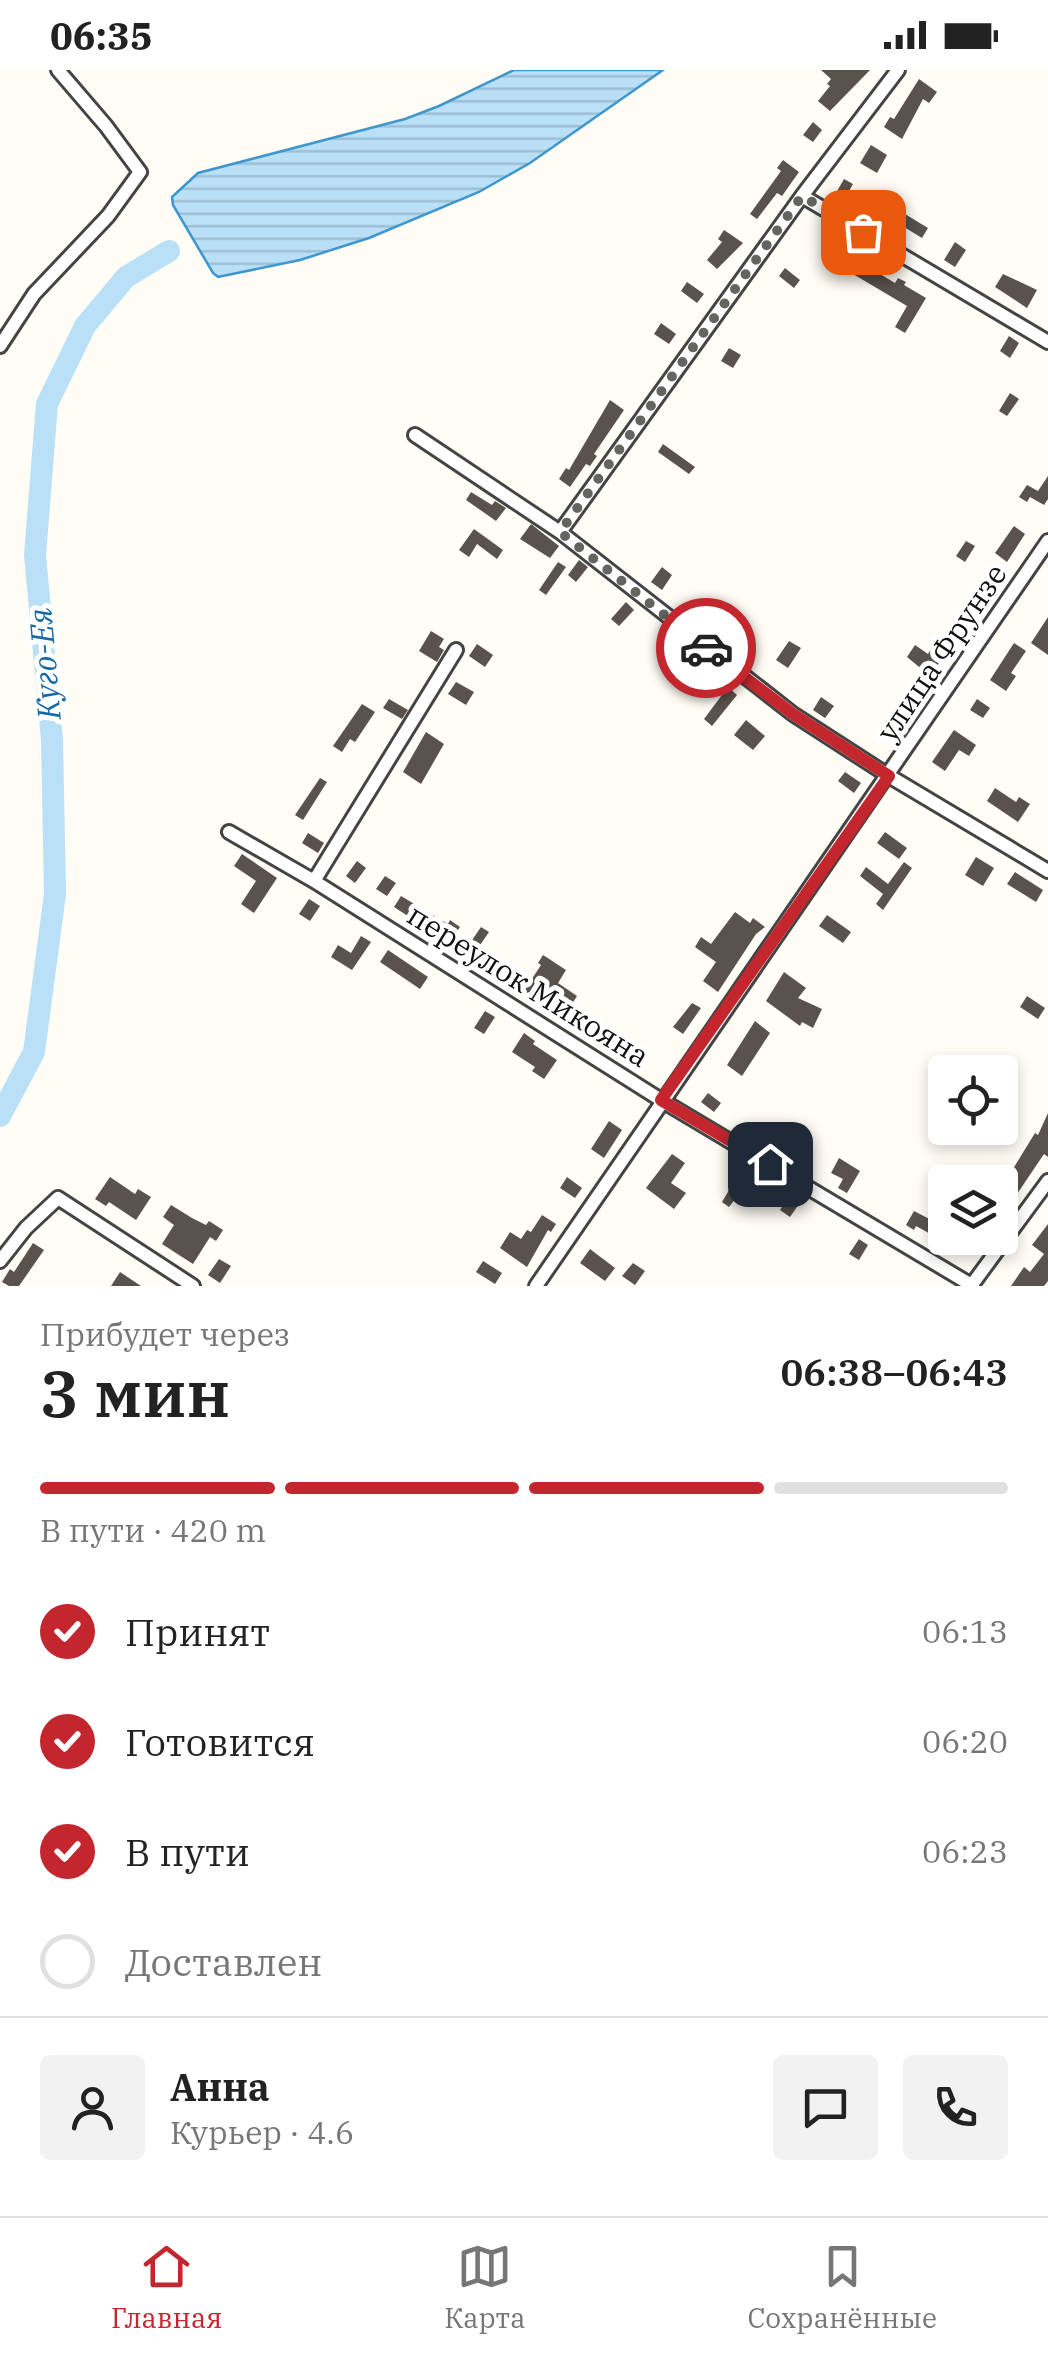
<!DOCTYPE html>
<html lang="ru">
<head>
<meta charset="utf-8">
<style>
  :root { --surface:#fff; --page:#f2f2f2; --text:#222; --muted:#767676; --line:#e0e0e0; --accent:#c4262e }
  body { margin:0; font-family:"IBM Plex Serif",serif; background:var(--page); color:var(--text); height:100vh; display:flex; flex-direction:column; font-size:38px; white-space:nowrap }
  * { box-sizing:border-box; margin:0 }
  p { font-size:32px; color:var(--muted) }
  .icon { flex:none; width:55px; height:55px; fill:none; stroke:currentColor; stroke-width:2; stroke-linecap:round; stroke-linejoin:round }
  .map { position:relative; height:1216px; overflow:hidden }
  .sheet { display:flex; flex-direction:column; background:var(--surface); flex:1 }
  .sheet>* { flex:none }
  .controls { position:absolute; left:928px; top:985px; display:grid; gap:20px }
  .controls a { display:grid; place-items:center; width:90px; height:90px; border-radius:10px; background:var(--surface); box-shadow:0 5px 15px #0003; font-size:50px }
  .pin { position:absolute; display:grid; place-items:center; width:85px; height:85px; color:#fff; margin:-42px; border-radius:20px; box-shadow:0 5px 15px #0006 }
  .courier { position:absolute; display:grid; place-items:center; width:100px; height:100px; margin:-50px; border:8px solid #c4262e; border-radius:50%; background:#fff; color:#222; box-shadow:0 2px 12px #0007 }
  .head em { font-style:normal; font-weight:600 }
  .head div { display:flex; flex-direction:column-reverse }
  .head { display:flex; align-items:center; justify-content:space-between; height:170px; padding:0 40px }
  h1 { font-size:65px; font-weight:600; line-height:75px }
  .bar { display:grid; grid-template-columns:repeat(4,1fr); gap:15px 10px; align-content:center; height:120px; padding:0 40px }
  .bar i { height:12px; border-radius:8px; background:var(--line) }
  .bar .on { background:var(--accent) }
  .bar p { grid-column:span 4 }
  .line { display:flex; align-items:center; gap:25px; padding:0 40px; border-top:2px solid var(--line) }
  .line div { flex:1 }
  .round { display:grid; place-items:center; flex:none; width:105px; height:105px; border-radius:10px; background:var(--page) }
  ol { padding:0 40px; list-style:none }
  li { display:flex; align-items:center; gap:30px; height:110px }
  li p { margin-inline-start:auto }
  li .icon { padding:10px; border-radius:50%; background:var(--accent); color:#fff; stroke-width:4 }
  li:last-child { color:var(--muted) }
  li i { width:55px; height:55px; border:5px solid var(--line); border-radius:50% }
  .status { display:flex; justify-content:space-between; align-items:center; height:70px; padding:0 50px; background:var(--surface); direction:ltr }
  .status svg { height:28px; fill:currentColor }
  .tab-bar { display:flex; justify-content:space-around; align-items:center; height:140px; border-top:2px solid var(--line); background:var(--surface); font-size:28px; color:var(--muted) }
  .tab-bar a { display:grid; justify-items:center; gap:5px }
  .tab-bar .on { color:var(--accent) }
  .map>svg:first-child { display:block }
  .water { fill:url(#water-rules); stroke:#3f96cf; stroke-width:2.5 }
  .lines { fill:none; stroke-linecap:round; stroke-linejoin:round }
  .river { stroke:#b9e0f7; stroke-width:22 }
  .building { fill:#5a524d }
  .minor-casing { stroke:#444; stroke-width:18 }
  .minor { stroke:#fff; stroke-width:12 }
  .done { stroke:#646461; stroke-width:10; stroke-dasharray:0 18 }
  .route { stroke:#c4262e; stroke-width:12 }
  .labels { text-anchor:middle; stroke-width:10; stroke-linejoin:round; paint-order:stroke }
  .street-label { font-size:30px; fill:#111; stroke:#fff }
  .water-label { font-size:32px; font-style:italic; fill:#1768a6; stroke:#fff }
</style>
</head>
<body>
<div class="status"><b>06:35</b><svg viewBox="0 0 49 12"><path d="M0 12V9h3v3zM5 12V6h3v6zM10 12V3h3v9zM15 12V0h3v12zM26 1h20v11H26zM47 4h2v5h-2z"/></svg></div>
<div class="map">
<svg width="1048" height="1216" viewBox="0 0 1048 1216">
  <defs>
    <pattern id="water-rules" width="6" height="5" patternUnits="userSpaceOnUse" patternTransform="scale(2.5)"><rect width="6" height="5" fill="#b9e0f7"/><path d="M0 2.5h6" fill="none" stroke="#9ebfd3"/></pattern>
  </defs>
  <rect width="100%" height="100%" fill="#fffdf5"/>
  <path class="water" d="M514,0H663L530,93L479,122L369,168L300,190L218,207L213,203L173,135L172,127L198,103L405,49L439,36Z"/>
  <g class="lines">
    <path class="river" d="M0,1046L34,982L55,824L52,670L35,485L47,334L85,256L126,207L169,181"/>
  </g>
  <path class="building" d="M821,0H870L830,41L818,31L830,16L827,14L831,9Z
    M919,9L937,22L929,33L923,29L902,69L884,57L890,47L894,49Z
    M813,52L822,60L813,72L803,65Z
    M871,75L887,85L877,103L860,93Z
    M783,90L799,102L782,126L777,123L757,149L750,144L781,101L777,98Z
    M844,109L853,114L841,135L832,130Z
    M905,144L928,158L922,168L899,154Z
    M724,160L743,173L717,199L707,190L722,172L718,169Z
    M955,172L966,180L955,197L944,190Z
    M863,186L873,192L870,198L895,213L898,208L906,212L904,215L926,228L905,263L895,257L907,236L853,204Z
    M785,198L800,210L794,218L779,206Z
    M1003,204L1037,220L1027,238L995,217Z
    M687,212L704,224L697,233L681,221Z
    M661,253L676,264L669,274L654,264Z
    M1009,266L1019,273L1010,288L1000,281Z
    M729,278L741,285L733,298L721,291Z
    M1010,323L1019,329L1007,346L999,341Z
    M610,330L624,340L594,384L597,386L590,396L586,394L570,417L559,409L566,398L569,400Z
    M663,374L695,397L689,404L658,382Z
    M1048,406V429L1044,435L1030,427L1027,432L1019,427L1027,415L1038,421Z
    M471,422L492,435L495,431L506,438L496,451L466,430Z
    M531,454L559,476L550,488L520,469Z
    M1014,456L1025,464L1007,492L995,483Z
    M474,459L503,480L497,489L477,474L469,487L459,480Z
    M966,471L975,476L965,492L956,486Z
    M579,490L588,497L576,512L568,505Z
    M558,492L566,497L546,525L539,520Z
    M662,497L672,505L662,520L651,512Z
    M981,513L992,520L980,537L969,530Z
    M626,532L634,540L619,556L611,549Z
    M721,540L730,548L718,562L709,555Z
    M1048,547V585L1031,573Z
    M431,561L444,569L439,577L444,580L437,592L419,581Z
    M789,571L801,578L788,598L776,590Z
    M1014,573L1026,581L1011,603L1016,606L1006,621L990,610Z
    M477,574L493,585L485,597L469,586Z
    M685,574L694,582L681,597L672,589Z
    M934,574L946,582L937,596L942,599L935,610L907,587L915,575L928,584Z
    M456,612L474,622L466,635L448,624Z
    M728,617L737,625L712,656L704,649Z
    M903,623L917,633L910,643L896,634Z
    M821,627L834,636L825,648L813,640Z
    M389,629L408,640L402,649L383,638Z
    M977,629L990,638L983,648L970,640Z
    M362,634L375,642L355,672L350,669L342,682L333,676Z
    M746,650L765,666L753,680L734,665Z
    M954,660L976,675L969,686L959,680L945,701L932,692Z
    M426,662L444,674L421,714L403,702Z
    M845,702L861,713L854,723L838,711Z
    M320,708L327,712L303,750L295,745Z
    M995,718L1016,732L1019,727L1030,734L1018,752L987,731Z
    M885,762L907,778L899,789L877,773Z
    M308,763L324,773L318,783L302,773Z
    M242,784L277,808L254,843L241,834L256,811L234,796Z
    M976,787L994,798L983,816L965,805Z
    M357,791L366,798L355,813L346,806Z
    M904,792L912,798L883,840L876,834L883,824L860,806L866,797L888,814Z
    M1015,802L1043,820L1036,832L1007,814Z
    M385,806L396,813L387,826L376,819Z
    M401,826L448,854L450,850L460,857L450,872L427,856L425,859L416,854L417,852L394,837Z
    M309,829L320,836L310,851L299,844Z
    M735,842L750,853L753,848L765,857L756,864L718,922L703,911L716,892L695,877L701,867L711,874Z
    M827,845L851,862L843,873L819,856Z
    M481,857L489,862L472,887L464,882Z
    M361,866L371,872L352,900L331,887L338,875L351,883Z
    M388,880L428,907L420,919L380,892Z
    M543,885L566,900L558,913L577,926L563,948L524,921L541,895L538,893Z
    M784,902L806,918L798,928L822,939L813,958L802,952L800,956L766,931Z
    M1027,926L1045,938L1038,949L1020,937Z
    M692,933L701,938L683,964L673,957Z
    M485,941L495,947L484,964L474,958Z
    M755,951L770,963L742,1006L727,995Z
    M524,963L535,971L533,974L557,990L544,1009L532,1001L535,997L512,982Z
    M708,1023L721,1033L714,1042L701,1032Z
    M1048,1043V1087L1044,1084L1015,1127L1000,1117V1112L1005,1105L1008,1107L1035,1063L1038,1065Z
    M609,1051L622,1060L604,1088L591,1079Z
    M672,1084L685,1093L671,1113L686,1123L674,1139L646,1118Z
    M839,1088L860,1101L847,1123L838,1118L843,1109L831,1103Z
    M744,1095L755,1103L729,1137L722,1132Z
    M110,1107L135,1124L138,1119L151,1127L136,1150L109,1132L106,1136L95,1129Z
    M567,1107L582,1118L575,1128L560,1118Z
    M789,1126L799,1134L790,1147L780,1140Z
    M171,1135L192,1148L206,1155L209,1151L223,1160L216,1171L210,1167L193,1194L162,1174L174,1155L163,1147Z
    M914,1141L945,1157V1172L916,1156L914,1160L906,1155Z
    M542,1145L556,1154L551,1162L548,1160L527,1197L500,1178L510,1162L521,1169L527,1160L531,1162Z
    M1048,1154V1211L1044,1216H1011L1024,1197L1030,1202L1044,1184L1032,1175Z
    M859,1169L868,1175L859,1190L849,1184Z
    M33,1173L44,1180L19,1216H9L2,1212L10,1199L14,1202Z
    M590,1179L615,1198L605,1211L580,1193Z
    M219,1189L231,1196L220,1213L208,1205Z
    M483,1191L502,1203L495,1214L476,1202Z
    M633,1193L645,1201L635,1215L622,1206Z
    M120,1202L141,1216H111Z"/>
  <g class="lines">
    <g class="minor-casing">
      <path id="minor" d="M802,126L1048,272
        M0,276L34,224L108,146L140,102L106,56L58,0
        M415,365L560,462L793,644L889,706L1048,801
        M560,462L802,126L898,0
        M229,762L314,811L661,1030L973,1216
        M314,811L456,580
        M0,1191L26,1158L58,1128L193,1216
        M536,1216L1048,471
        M971,1216L1048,1111"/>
    </g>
    <use href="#minor" class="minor"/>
  </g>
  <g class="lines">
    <path class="done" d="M706,578L560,462L802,126L863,162"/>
    <path class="route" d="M706,578L793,644L889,706L661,1030L770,1094"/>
  </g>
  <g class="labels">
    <g class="street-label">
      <text transform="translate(942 583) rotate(-56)" y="10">улица Фрунзе</text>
      <text transform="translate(528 916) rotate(32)" y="10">переулок Микояна</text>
    </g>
    <g class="water-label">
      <text transform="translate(45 594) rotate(-95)" y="11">Куго-Ея</text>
    </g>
  </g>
</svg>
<div class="controls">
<a><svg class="icon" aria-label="locate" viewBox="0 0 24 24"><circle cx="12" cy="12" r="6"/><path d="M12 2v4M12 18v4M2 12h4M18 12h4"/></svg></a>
<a><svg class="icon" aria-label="layers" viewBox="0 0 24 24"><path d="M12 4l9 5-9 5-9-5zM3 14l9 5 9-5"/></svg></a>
</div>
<div class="pin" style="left:863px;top:162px;background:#ea580c"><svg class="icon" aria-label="bag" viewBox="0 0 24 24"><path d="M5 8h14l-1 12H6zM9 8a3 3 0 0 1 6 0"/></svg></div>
<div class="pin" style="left:770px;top:1094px;background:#1f2937"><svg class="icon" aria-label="home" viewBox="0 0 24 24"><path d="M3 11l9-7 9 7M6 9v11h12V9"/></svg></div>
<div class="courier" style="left:706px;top:578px"><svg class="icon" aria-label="car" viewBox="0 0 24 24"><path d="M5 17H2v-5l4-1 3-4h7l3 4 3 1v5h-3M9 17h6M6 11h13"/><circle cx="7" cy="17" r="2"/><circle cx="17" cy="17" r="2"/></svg></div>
</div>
<section class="sheet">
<div class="head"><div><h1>3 мин</h1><p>Прибудет через</p></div><em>06:38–06:43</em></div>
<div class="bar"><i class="on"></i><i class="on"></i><i class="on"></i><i></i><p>В пути · 420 m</p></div>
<ol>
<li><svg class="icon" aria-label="check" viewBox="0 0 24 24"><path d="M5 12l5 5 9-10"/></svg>Принят<p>06:13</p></li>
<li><svg class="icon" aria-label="check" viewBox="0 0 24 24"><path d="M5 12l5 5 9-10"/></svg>Готовится<p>06:20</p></li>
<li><svg class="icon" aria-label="check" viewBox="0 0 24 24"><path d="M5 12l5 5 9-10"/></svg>В пути<p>06:23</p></li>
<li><i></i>Доставлен</li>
</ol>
<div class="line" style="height:180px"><a class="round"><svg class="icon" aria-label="person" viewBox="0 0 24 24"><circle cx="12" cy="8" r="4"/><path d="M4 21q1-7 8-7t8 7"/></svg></a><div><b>Анна</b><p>Курьер · 4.6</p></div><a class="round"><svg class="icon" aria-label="chat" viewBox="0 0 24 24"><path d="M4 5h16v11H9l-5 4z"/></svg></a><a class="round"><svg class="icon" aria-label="phone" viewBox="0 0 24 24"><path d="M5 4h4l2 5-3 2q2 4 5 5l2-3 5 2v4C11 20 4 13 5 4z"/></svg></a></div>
</section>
<nav class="tab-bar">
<a class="on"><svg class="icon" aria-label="home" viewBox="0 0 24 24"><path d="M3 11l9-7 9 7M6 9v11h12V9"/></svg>Главная</a>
<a><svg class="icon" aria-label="map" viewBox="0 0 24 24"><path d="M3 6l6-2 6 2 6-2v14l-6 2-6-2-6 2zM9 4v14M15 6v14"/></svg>Карта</a>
<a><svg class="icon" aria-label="saved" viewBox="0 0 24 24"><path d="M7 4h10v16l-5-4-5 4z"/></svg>Сохранённые</a>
</nav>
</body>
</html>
